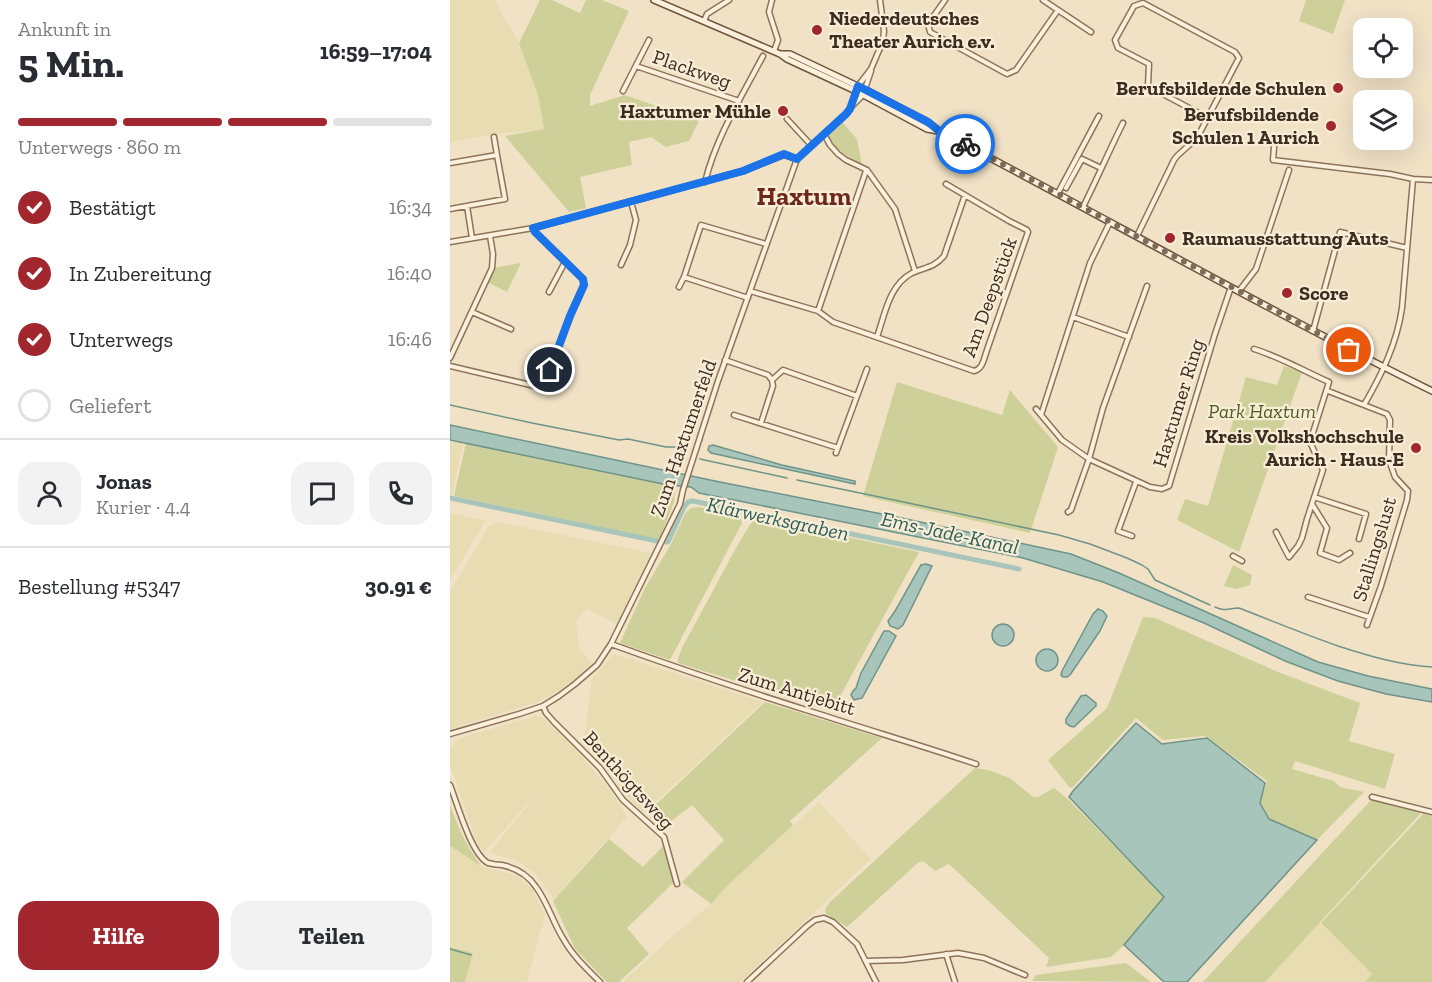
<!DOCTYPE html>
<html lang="de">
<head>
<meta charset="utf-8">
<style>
  :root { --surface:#fff; --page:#f2f2f3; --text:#2b2b33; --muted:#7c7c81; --line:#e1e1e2; --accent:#a2262d }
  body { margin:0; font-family:"Zilla Slab",serif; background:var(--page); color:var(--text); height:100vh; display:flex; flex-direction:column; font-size:22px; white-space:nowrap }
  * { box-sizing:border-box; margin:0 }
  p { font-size:20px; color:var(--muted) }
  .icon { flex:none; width:33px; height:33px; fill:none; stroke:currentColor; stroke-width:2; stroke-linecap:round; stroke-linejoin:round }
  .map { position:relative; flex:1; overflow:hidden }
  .side { display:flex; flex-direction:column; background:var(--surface); width:450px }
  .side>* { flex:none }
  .tools { position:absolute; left:903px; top:18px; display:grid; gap:12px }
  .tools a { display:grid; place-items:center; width:60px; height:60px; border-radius:12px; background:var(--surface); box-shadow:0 6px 24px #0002; font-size:30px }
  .pin { position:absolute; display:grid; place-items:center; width:51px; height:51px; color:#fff; margin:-26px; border:3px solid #fff; border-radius:50%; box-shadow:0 2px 6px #0007 }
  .courier { position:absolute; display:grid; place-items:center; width:60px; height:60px; margin:-30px; border:4px solid #1a73e8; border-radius:50%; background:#fff; color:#222; box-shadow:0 2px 8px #0007 }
  .headline em { font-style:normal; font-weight:800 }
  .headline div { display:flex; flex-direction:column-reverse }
  .headline { display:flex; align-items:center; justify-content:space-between; height:102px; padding:0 18px }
  h1 { font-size:39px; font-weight:800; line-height:45px }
  .bar { display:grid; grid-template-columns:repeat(4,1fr); gap:9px 6px; align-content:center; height:72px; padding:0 18px }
  .bar i { height:8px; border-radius:4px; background:var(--line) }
  .bar .on { background:var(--accent) }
  .bar p { grid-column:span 4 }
  .line { display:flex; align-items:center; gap:15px; padding:0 18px; border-top:2px solid var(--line) }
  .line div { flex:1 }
  .round { display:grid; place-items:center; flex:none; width:63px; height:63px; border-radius:18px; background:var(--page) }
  ol { padding:0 18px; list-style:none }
  li { display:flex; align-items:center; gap:18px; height:66px }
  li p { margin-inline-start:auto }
  li .icon { padding:6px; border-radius:50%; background:var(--accent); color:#fff; stroke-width:4 }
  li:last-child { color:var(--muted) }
  li i { width:33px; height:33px; border:3px solid var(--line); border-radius:50% }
  .button { display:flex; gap:12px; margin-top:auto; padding:12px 18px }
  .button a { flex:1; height:69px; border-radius:18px; background:var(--accent); color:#fff; font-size:24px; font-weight:800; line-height:69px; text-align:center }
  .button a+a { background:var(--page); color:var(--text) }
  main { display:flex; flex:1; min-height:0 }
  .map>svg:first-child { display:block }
  .farmland { fill:#e8dcb3 }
  .green { fill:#cdd199 }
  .water { fill:#a8c5bb; stroke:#6e9489; stroke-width:1.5 }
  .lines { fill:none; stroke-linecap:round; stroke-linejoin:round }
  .stream { stroke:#6e9489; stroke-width:1.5 }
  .canal { stroke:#a8c5bb; stroke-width:5 }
  .street-casing { stroke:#8e735a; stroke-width:7 }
  .secondary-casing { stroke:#70543d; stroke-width:8 }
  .street { stroke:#fbf0db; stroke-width:4 }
  .secondary { stroke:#fbf0db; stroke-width:5 }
  .done { stroke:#7d6c59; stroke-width:6; stroke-dasharray:0 10.8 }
  .route { stroke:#1a73e8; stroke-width:8 }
  .poi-dot { fill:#a2262d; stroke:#f8edd7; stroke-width:2 }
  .labels { text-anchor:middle; stroke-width:4.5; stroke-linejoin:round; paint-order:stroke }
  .poi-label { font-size:20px; font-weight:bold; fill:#3e2c1f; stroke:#f8edd7; text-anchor:end }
  .street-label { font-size:20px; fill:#3e2c1f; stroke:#f8edd7 }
  .park-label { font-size:20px; font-style:italic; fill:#505c24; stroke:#f8edd7 }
  .water-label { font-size:21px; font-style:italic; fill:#2d5e59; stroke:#f8edd7 }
  .district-label { font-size:26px; font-weight:bold; fill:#6d281b; stroke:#f8edd7 }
</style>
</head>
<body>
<main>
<section class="side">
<div class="headline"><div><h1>5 Min.</h1><p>Ankunft in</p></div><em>16:59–17:04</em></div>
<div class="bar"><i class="on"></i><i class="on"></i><i class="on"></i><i></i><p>Unterwegs · 860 m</p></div>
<ol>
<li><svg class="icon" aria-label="check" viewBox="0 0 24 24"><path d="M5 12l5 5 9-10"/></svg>Bestätigt<p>16:34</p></li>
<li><svg class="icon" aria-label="check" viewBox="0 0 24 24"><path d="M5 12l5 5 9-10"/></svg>In Zubereitung<p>16:40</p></li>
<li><svg class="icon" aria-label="check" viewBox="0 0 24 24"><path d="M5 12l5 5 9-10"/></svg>Unterwegs<p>16:46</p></li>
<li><i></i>Geliefert</li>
</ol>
<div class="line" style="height:108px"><a class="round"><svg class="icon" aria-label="person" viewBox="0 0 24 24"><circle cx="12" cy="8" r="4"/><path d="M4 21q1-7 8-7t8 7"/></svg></a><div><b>Jonas</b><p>Kurier · 4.4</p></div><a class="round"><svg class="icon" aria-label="chat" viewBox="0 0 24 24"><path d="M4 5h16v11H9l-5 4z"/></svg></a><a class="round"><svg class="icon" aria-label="phone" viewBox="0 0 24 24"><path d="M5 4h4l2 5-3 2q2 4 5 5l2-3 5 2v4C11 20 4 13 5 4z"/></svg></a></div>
<div class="line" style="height:78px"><div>Bestellung #5347</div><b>30.91 €</b></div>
<div class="button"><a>Hilfe</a><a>Teilen</a></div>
</section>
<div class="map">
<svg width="982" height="982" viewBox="0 0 982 982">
  <rect width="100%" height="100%" fill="#f1e2c6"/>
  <path class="farmland" d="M0,0H44L69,43L88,95L94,129L48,134L0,142Z
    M0,441L13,444L2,496L0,495Z
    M0,513L35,521L0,581Z
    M48,522L201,553L167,624L137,609L126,621L129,649L142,663L130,675L115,687L88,702L0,729V622L3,623L0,620V592L38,527Z
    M165,654L313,702L195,812H193L180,800L162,774L134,740L142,678Z
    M86,716L92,717L97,722L124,747L164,795L177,817L104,899L86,874L68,861L39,853L93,786L34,852L27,843L0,765V748L10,738Z
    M369,802L421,859L290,982H173L225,934L261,904L285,878Z
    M0,846L31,866L68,876L82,889L95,914L77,982H15L22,954L0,947Z
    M869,922L922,974L915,982H815Z"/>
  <path class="green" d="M90,0H102L130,13L136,0H152L179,11L140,95V106L175,95L249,121L239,141L216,147L201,137L179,142L182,165L130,177L136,208L119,212L55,136L94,129L88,95L69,43Z
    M856,0H895L883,34L849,21Z
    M392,122L407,139L412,165L387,149L378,135Z
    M71,263L57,292L37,282L43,268Z
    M834,366L852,372L789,552L727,520L735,499L758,506L796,377L827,385Z
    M447,382L552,415L560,390L608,447L580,533L413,496Z
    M16,443L218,485L225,490L224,502L210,538L206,539L4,496Z
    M248,507L287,514L291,519L292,523L220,660L170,643L195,588L221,544L236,512L241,508Z
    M305,518L469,552L382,711L228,663V658L233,646L287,546L301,523Z
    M783,565L802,575L800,585L787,589L774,586Z
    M693,617L705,618L828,672L910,703L899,741L945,754L935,789L845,761L842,769L884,781L890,787L914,792L867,840L819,819L810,803L817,781L755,736L713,740L686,718L622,788L619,787L598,760L657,708Z
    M315,702L432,738L340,821L343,825L278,885L261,904L232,882L274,840L242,805L214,827L198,812Z
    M525,768L538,770L560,778L583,797H588L604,788L620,801L714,897L674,945L661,957L596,967L599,958L499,864L485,871L473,861L469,862L397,927L376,914L375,909L380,902Z
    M922,799L971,813L815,982H753Z
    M0,805C8,827 17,847 31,866L0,846Z
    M973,814L981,816L982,818V982H915L922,974L871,923Z
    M159,839L193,867L213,846L224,882L177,928L199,954L169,982H157L125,949L103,901Z
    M0,947L23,953L15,982H0Z
    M676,963L701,982L582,981L586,975Z"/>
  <path class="water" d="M0,425L265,481L442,516L621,554L669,573L868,662L918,676L982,689V702L936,694L888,681L835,661L754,623L653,582L573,558L249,493L241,487L218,485L0,440Z
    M263,445L332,465L405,481V484L261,453L258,450L259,446Z
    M476,564L482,566L453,625L448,629L440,626L438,621L445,611L471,565Z
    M648,609L653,611L657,616L650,631L620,675L617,677H613L611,675L612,671L643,614Z
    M542 635a11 11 0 1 1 22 0a11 11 0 1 1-22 0Z
    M434,631H439L446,636L412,698L404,700L401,695L403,691L406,688L411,673Z
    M586 660a11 11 0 1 1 22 0a11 11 0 1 1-22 0Z
    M636,695L646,703V706L624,727L620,726L616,723V719L631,696Z
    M686,723L712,744L757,738L815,783L810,803L819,819L867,840L737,982H714L674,945L714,897L619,797L623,791Z"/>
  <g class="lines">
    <path class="stream" d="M0,405L82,423L169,440L178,439L216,447H226L235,453
      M250,459L337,478
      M347,480L449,501L609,535L640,544L677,558L692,565L698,569L705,580L760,605
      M765,607C776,612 778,608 789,608C822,621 854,634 888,646C919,656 949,665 982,667
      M0,949L21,955"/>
    <path class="canal" d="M0,498L207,541
      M216,542H218L234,507L238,502L243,501L569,569"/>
    <g class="street-casing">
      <path id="street" d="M322,0L319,12L328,40L324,51
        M495,0L478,24L480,32L557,74L566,70L608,10
        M593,0L641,32
        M254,21L257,14L279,0
        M186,66L289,101
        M173,91L199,40
        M400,108L413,95L421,71
        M337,119L361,145
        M374,134L380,145L388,154L396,160L417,170L445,209L465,271
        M44,137L47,155
        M824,147L823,160L940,174L963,179L952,308C947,343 932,374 914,405
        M0,163L47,155L55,199L0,209
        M963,179L982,180
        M255,182C266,137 292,96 313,56
        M616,188L632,159L651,168
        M608,193L649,116
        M17,206L22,238
        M633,207C647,179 659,151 673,123
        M687,236L724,160L727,156L747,138L789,58L785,52L693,3L684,6L665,40L668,48L699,64L698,86L758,118
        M0,242L83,228L293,171L334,155L347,159
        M171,265L180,245L186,220L181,202
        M229,287L234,277
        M300,291L368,311L383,322L524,371C533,369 534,358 537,350L578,232L577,230L559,221L496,184
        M789,291L806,269L839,170
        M99,292L115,262
        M298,298L234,277L251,225L316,244
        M368,311L416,171
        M22,312L61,329
        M623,317L679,337
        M863,331L890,232L957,248
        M427,337C435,314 439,285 462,273C475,267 484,268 494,256L515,195
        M804,349C830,357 854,371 879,382L860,442L873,470L857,519L852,538L848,546L839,557L826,532
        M0,358L42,268L43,254L40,236
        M275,360L318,375L322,380L323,386L311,423
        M0,366L93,388L120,316L134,285L133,279L85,232L83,228
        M322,380L333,370L407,396
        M878,391L937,414L940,420L939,460L945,477L958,491L957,500L931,586L917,625
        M586,409L612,440L639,459L700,487L712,489L719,486L765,334L781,287
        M284,415L388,448
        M591,415L640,263L660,222
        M839,436L860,442
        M386,453L417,369
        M864,497L916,514L909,539
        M862,504L877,528L870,553L889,560L900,553
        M618,512L621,510L639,459L653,408L697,286
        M682,536L668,531L686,482
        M783,556L792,561
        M858,597L919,617
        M161,644C230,669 299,692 369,714C421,731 474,746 526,764
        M93,706L96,713L104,722L150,768L173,800L214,837L227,884
        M0,734L69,714L93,706L109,696L125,684L147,665L161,644L230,504L233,490L268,381L347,159L396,114L400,109L408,86L421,69L433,41L434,31L430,0
        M0,785C7,803 21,854 38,863C42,864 48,865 52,865C66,868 78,875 86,887C98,903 103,923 114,940C123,956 137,969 150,982
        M922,797L982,812
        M496,954L505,982
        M416,961L453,960L508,953L534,958L575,975
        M297,982L357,926L365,920L374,918L383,922L407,944L426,982"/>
    </g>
    <g class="secondary-casing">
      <path id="secondary" d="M204,0L330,54L337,59L406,91L477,129L488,131
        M330,54H340L416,90L478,122L489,131C654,217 815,309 982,391"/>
    </g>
    <use href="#street" class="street"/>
    <use href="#secondary" class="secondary"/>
  </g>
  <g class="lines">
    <path class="done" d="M515,144L899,350"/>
    <path class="route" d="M100,370L120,316L134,285L133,279L85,232L83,228L293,171L334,154L347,159L396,114L400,109L408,86L478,122L489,131L515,144"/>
  </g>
  <g class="poi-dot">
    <circle cx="367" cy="30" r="6"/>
    <circle cx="888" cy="88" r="6"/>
    <circle cx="333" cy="111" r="6"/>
    <circle cx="881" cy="126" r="6"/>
    <circle cx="720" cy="238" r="6"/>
    <circle cx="837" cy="293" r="6"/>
    <circle cx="966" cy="448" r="6"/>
  </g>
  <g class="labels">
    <g class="poi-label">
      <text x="379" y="25" text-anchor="start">Niederdeutsches<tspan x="379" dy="23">Theater Aurich e.v.</tspan></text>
      <text x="876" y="95">Berufsbildende Schulen</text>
      <text x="321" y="118">Haxtumer Mühle</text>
      <text x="869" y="121">Berufsbildende<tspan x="869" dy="23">Schulen 1 Aurich</tspan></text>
      <text x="732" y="245" text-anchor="start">Raumausstattung Auts</text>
      <text x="849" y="300" text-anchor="start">Score</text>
      <text x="954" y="443">Kreis Volkshochschule<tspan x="954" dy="23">Aurich - Haus-E</tspan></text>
    </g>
    <g class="street-label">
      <text transform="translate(242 69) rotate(19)" y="7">Plackweg</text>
      <text transform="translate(539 297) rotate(-70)" y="7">Am Deepstück</text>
      <text transform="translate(728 403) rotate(-73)" y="7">Haxtumer Ring</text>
      <text transform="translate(233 438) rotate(-71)" y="7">Zum Haxtumerfeld</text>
      <text transform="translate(924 549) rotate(-73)" y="7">Stallingslust</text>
      <text transform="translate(347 691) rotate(17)" y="7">Zum Antjebitt</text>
      <text transform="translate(179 780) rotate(48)" y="7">Benthögtsweg</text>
    </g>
    <g class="park-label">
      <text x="812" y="418">Park Haxtum</text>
    </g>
    <g class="water-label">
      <text transform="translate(328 519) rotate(12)" y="7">Klärwerksgraben</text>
      <text transform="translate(500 533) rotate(12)" y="7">Ems-Jade-Kanal</text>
    </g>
    <g class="district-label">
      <text x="354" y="205">Haxtum</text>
    </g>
  </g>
</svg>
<div class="tools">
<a><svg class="icon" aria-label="locate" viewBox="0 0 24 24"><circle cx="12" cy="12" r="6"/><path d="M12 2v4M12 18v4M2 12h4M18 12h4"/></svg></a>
<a><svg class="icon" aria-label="layers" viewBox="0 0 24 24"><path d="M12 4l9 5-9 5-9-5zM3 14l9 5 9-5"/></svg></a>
</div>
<div class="pin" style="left:899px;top:350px;background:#ea580c"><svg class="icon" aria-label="bag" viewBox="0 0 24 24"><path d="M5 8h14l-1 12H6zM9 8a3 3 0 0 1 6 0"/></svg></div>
<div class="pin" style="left:100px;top:370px;background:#1f2937"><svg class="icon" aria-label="home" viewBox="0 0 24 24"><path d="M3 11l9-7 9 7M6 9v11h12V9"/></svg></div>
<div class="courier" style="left:515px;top:144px"><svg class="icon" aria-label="bike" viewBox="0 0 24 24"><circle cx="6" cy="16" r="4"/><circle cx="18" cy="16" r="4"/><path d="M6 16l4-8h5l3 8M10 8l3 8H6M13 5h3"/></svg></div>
</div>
</main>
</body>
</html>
